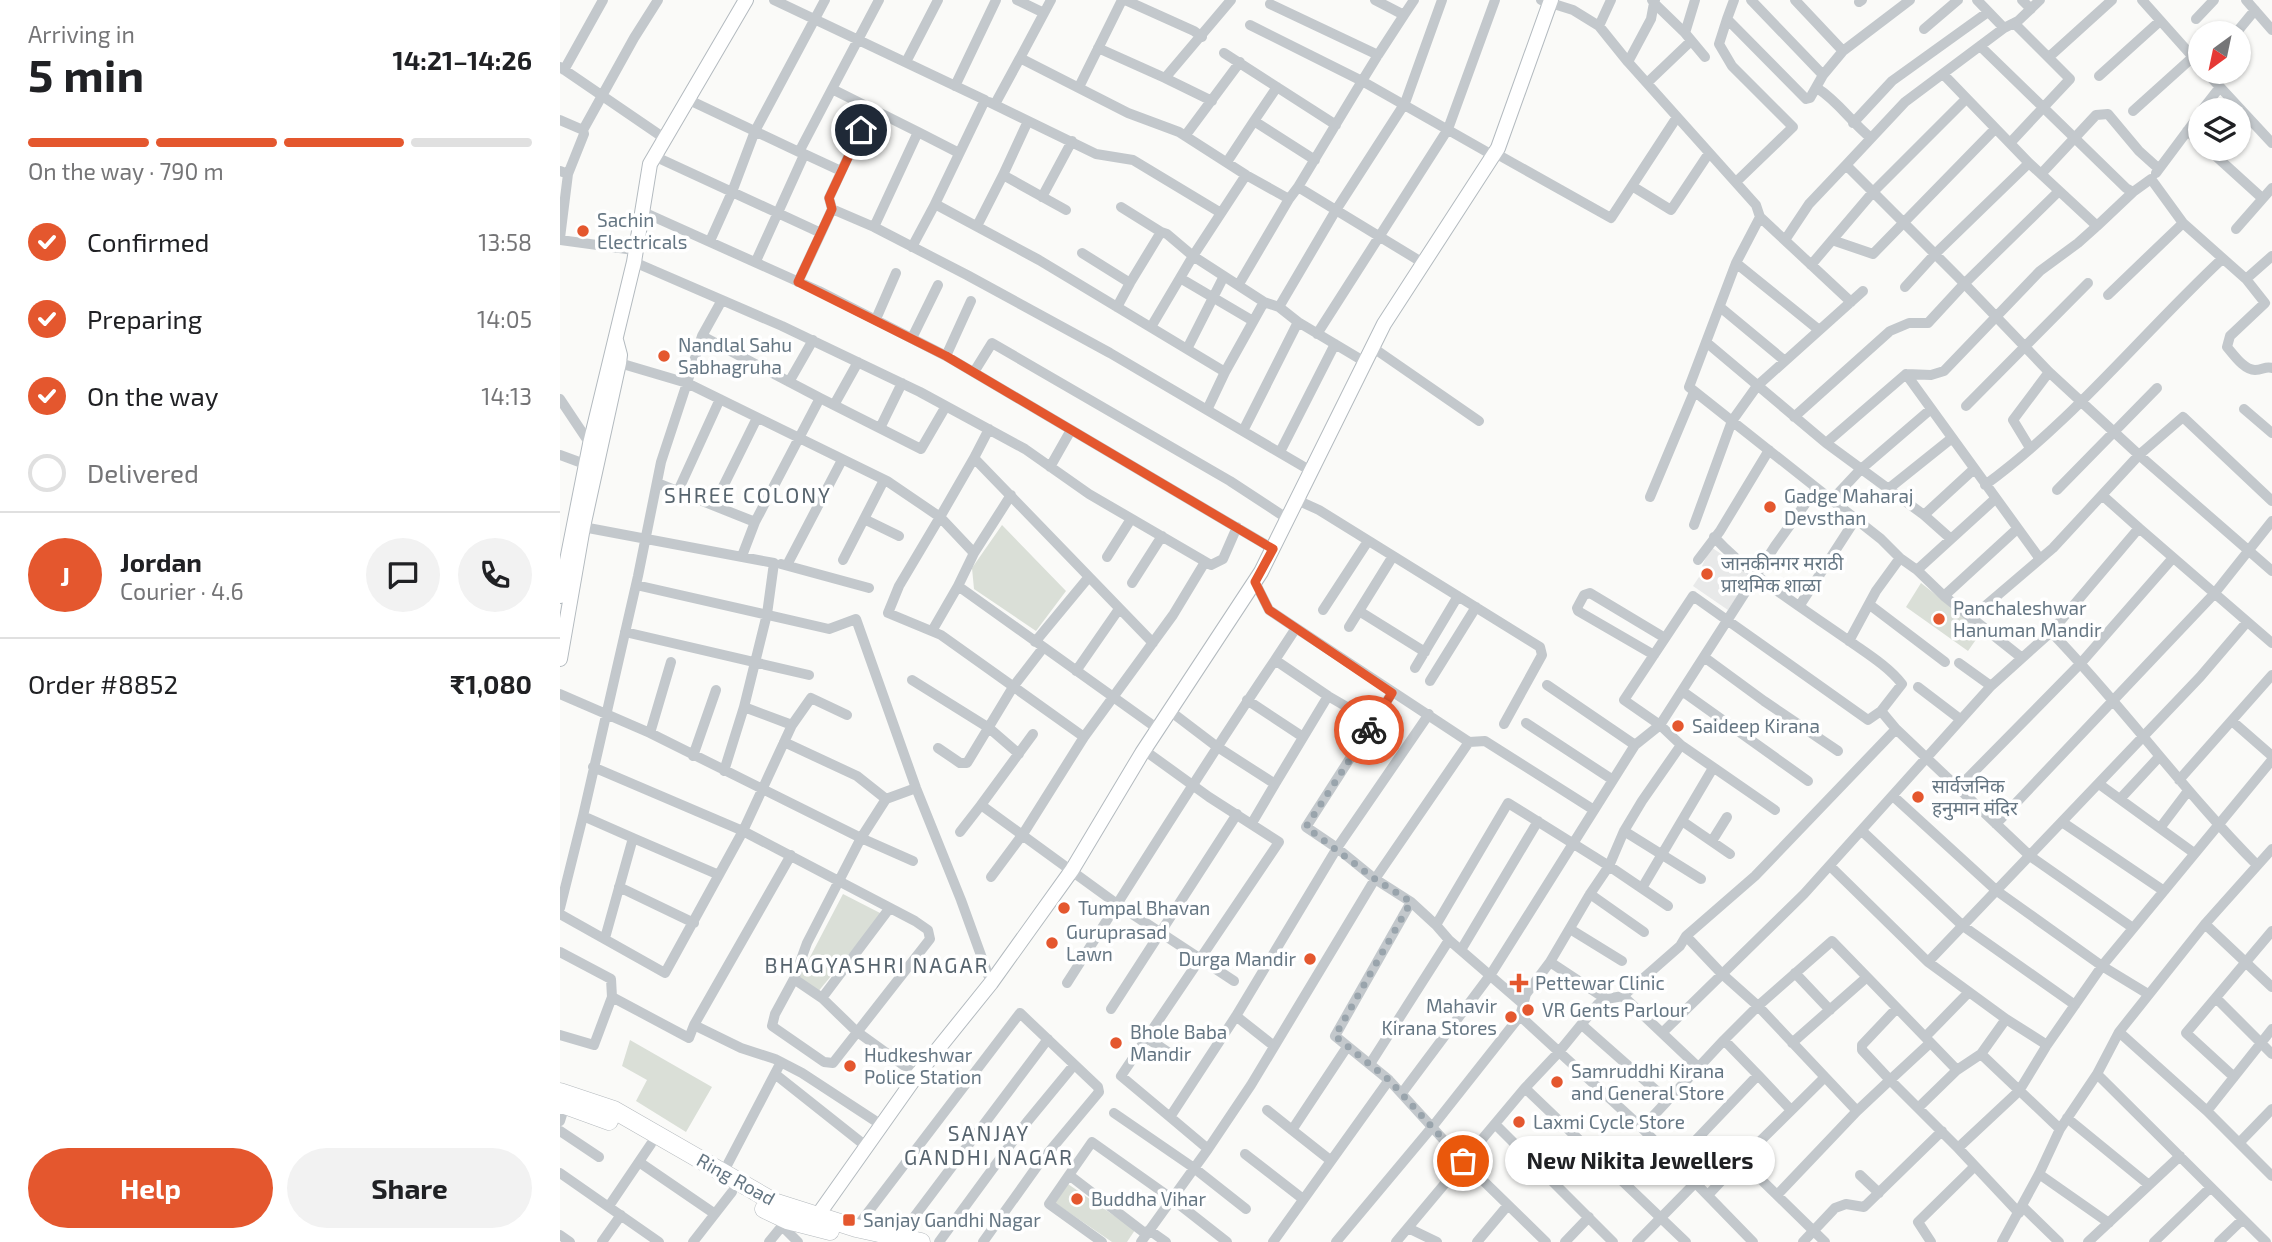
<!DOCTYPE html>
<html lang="en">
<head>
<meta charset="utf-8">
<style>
  :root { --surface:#fff; --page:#f2f2f2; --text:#202124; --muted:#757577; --line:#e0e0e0; --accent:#e4572e }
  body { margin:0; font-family:"Exo 2","Noto Sans Devanagari",sans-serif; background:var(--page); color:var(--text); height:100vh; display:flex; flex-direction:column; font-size:26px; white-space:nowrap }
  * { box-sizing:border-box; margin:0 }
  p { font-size:23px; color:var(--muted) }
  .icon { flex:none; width:38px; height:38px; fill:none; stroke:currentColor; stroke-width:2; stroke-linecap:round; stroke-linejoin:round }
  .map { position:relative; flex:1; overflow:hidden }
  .side { display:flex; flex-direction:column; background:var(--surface); width:560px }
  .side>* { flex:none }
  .needle { width:46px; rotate:213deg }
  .controls { position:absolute; left:1628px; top:21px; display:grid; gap:14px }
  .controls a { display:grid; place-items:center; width:63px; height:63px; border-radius:50%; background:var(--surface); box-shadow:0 2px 5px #0004; font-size:35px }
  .pin { position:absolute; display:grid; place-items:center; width:60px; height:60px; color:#fff; margin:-30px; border:4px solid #fff; border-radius:50%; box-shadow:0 2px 7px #0007 }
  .courier { position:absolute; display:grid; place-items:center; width:70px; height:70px; margin:-35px; border:5px solid #e4572e; border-radius:50%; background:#fff; color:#222; box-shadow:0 2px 9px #0007 }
  .bubble { position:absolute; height:49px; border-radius:24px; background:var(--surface); box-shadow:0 2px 5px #0004; font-size:23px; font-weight:700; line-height:49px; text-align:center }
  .summary em { font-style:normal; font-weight:700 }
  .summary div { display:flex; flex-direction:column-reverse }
  .summary { display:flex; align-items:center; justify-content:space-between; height:119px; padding:0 28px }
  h1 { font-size:46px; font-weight:700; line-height:52px }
  .bar { display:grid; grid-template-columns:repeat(4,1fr); gap:10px 7px; align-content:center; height:84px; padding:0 28px }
  .bar i { height:9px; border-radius:5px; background:var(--line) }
  .bar .active { background:var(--accent) }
  .bar p { grid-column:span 4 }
  .line { display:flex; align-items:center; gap:18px; padding:0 28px; border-top:2px solid var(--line) }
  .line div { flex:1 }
  .round { display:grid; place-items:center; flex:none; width:74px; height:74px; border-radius:37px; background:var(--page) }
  ol { padding:0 28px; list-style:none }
  li { display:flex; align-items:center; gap:21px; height:77px }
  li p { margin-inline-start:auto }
  li .icon { padding:7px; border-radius:50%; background:var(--accent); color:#fff; stroke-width:4 }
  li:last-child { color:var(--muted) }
  li i { width:38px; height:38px; border:4px solid var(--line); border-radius:50% }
  .action { display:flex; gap:14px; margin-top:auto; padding:14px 28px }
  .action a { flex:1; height:80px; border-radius:42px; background:var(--accent); color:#fff; font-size:28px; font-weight:700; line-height:80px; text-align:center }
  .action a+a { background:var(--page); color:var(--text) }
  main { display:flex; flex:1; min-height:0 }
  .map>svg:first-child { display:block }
  .built { fill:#e8e9e9 }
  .green { fill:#dadfd7 }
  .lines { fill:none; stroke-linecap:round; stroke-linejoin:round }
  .secondary-casing { stroke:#b3babf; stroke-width:16 }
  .highway-casing { stroke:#b4b9bd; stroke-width:19 }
  .street { stroke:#c3c8cc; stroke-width:10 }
  .secondary { stroke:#fff; stroke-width:14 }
  .highway { stroke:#fff; stroke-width:18 }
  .done { stroke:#99a4ac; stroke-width:7; stroke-dasharray:0 12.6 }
  .route { stroke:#e4572e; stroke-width:9 }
  .poi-dot { fill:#e4572e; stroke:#fff; stroke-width:2.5 }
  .labels { text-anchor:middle; stroke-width:7; stroke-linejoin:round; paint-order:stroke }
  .poi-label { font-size:19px; fill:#657683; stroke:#fff; text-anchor:start }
  .street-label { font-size:19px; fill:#657683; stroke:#fff }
  .neighbourhood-label { font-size:21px; letter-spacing:2px; fill:#57646e; stroke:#fff }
</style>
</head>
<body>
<main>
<section class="side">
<div class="summary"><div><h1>5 min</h1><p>Arriving in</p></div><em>14:21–14:26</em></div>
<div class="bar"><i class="active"></i><i class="active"></i><i class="active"></i><i></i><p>On the way · 790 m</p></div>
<ol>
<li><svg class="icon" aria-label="check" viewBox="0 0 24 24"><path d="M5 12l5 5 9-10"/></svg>Confirmed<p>13:58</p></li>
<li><svg class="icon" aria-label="check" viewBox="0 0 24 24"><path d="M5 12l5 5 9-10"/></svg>Preparing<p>14:05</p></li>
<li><svg class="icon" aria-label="check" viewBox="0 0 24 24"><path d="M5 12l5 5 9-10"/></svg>On the way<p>14:13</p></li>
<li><i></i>Delivered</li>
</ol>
<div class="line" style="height:126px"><b class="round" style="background:var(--accent);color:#fff">J</b><div><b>Jordan</b><p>Courier · 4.6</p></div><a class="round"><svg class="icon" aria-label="chat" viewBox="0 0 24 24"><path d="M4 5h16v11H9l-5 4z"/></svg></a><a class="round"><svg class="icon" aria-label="phone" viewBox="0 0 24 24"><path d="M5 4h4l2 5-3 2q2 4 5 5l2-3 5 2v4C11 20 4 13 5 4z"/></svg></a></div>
<div class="line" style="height:91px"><div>Order #8852</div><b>₹1,080</b></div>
<div class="action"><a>Help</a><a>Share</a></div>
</section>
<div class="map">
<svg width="1712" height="1242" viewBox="0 0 1712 1242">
  <rect width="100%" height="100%" fill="#fafaf8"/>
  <path class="built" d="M1151,547L1186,571L1190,578L1168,610L1133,586L1145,568L1142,566Z"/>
  <path class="green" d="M442,525L506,591L476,631L414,589L412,568Z
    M1361,583L1422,631L1408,651L1346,607Z
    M283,894L322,914L257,993L239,978Z
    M70,1040L152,1087L126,1132L76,1101L87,1080L62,1066Z
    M508,1184L575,1230L567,1242H552L495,1203Z"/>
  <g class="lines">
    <g class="secondary-casing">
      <path id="secondary" d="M0,596L30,444L74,262L90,164L186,0
        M0,659L23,527L59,363L60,355L56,340
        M258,1215L357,1075L431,983L512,870L582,753L701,572L824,324L938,148L991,0"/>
    </g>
    <g class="highway-casing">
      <path id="highway" d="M0,1092L54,1110L214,1202L296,1228L361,1242
        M0,1105H5L49,1121
        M204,1209L227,1220L270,1231"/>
    </g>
    <path class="street" d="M214,0L425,100L375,204
      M457,0L484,13
      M565,0L634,31L642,37
      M815,0L844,15L818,55
      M981,0L1013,10L1039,26L1068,62L1196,205L1200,217L1291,302
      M1095,0L1094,3L1125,33L1145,57
      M1174,0L1167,19L1246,99L1250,98L1263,75L1283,51L1350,0
      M1191,0L1263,75
      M1235,0L1283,51
      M1417,0L1444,28
      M1462,0L1471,9
      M1582,0L1640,65
      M1686,0L1712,30
      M1299,2L1302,0
      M710,4L818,55L802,81L934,156
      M844,15L854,0
      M1167,19L1159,44L1172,66L1233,127L1176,182
      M1636,19L1654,0
      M690,25L802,81L738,187
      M1039,26L1051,0
      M1364,29L1398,0
      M1125,33L1135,0
      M1676,33L1695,10
      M1420,46L1566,188L1573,192L1591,179L1623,223L1686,279L1705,303L1670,336L1667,347C1674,355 1684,370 1695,370C1703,370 1705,366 1712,368
      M538,48L605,78
      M664,53L776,125
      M1489,57L1552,0
      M460,58L491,0
      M346,62L378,0
      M1068,62L1091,19L1094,3L1092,0
      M0,67L104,138
      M4,70L43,0
      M1646,72L1712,143
      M1383,74L1469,163L1537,226L1573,192
      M1539,76L1600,21
      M1087,83L1131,41
      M395,86L436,0
      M519,87L562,0
      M1257,88C1279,102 1290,121 1311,138
      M272,89L319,0
      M127,99L239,152L272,89L358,132
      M652,101L605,78L671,0
      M429,102L536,154L573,160L661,213
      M435,104L460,58L568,113L619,132L686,175
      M1642,110L1660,87
      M1573,111L1633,57
      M0,120L23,130L24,134L8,174
      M694,121L717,87
      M1293,123L1332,81L1428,12
      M23,130L74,38L98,0
      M1627,131L1640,142
      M625,136L680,62
      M1450,143L1510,79L1454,23
      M1648,149L1702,198
      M240,152L281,171
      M935,153L1051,218L1117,117
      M94,156L261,233L238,282
      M667,162L694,121L755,160
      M1286,165L1345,102L1444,28L1458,21L1480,0
      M0,171L8,174L0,238
      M1596,173L1640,114
      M1481,174L1536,115L1548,114L1579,151L1599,169
      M443,175L468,121
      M1072,186L1111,210L1149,153
      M482,197L512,141
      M561,207L601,232L607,234L633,256L620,278
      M272,209L269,198L310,110
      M81,211L259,291L386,356L713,549
      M1200,217L1176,263L1129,387L1321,539L1340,558L1357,570L1384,596L1462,658
      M417,226L443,175L506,210
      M314,227L358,132L399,153
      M1676,229L1712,188
      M261,233L272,209L314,227L407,275L550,353L751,471
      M0,240L74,250
      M1225,240L1249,204L1286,165L1397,276L1489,372L1579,455L1712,571
      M1272,240L1313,254L1435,129
      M150,241L172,192L195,131L265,0
      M352,247L375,204L479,260L665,372L704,302L719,307L738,322L683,431
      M522,253L570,283L557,307
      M196,261L244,155
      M74,262L222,326L360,392L465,449L529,494L651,565L663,559L677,527
      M1176,263L1259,330
      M1251,265L1313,192L1406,99
      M1686,279L1712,256
      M570,283L601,232
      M679,284L729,199
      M1345,287L1375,254L1469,163
      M1548,295L1623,223
      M162,300L142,336L260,398L195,522L182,556
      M704,302L633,256L686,175L729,199L738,187L863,263
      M719,307L776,210L845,103L882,0
      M1160,307L1225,361
      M316,319L336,273
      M738,322L805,362
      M591,327L620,278L693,321
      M757,334L888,129L935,0
      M142,336L127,383L327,481L380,517L339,586L328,613L381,635L524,737L463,834L431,877
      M352,338L378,285
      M1146,342L1266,443L1346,374L1480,559
      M812,347L919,421
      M627,349L664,276
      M386,356L411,301
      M414,372L432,343L670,481L728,519
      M1346,374L1371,375L1384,371L1480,271L1518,243L1537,226
      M229,382L253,340
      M260,398L361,449L386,406
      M0,399L30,444
      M274,405L298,362
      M1406,406L1528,283
      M1684,409L1712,433
      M647,410L665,372
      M1234,417L1330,331L1349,323H1368L1404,284L1499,191
      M320,428L342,383
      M1266,443L1364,515L1391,539
      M1470,448L1453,420L1489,372
      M720,452L775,344
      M0,455L30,466
      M414,458L429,429
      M490,467L511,430
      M97,483L195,522
      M1425,485C1513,421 1582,334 1661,260
      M1327,490L1392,438
      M1497,490L1597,388
      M118,491L160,399
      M1542,495L1579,528
      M1090,497L1134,392
      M737,500L759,510L980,647L982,655L944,724
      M1271,501L1300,470L1371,409
      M154,505L197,418
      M1364,515L1414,469
      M304,519L339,536
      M1134,525L1172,421L1197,386L1303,291
      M23,527L214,563L207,614L184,707
      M414,553L451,495
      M547,557L571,519
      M283,560L324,480
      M1138,560L1160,531L1209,450
      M221,564L309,588
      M227,565L282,460
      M1357,570L1435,499
      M695,582L709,610L736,628L909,742L925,741L1034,810
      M572,583L602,536
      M76,585L269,629L296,619L356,788L401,900L431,983
      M1384,596L1457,529
      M1240,605L1295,520
      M1310,605L1385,662
      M763,610L808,541
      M799,611L865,652
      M1411,618L1493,548L1579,455L1623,417L1712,501
      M789,627L833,556
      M372,631L398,586
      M65,632L249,675
      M1491,632C1563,706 1623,791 1697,865
      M1289,641L1316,591L1340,558
      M475,642L528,578
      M593,643L414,458L380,517L414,553L398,586L598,729
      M1094,655L1018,611L1017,608L1024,595L1030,593L1105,638
      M1144,657L1204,701L1278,751
      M715,660L736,628
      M1399,663L1431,686
      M855,668L898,596
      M516,671L559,609
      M352,680L429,728L459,754
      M870,681L916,607
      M987,685L1075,745
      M1358,687L1400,719
      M1122,691L1248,781
      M832,693L746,827L777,848L869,714
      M0,694L90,733L301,838L247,943L234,979L262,998L296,1031L357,1075
      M768,696L806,718
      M687,700L743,737
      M1321,711L1336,729
      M1672,721L1712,756
      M966,723L1053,780
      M90,733L111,662
      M473,734L421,805L557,904L674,981
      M524,737L613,615L645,562
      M224,742L297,776L326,799
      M909,742L815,879L851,902L876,925L948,803L1049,866L1108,906
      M1121,745L1215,810
      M378,748L400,763H407L453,687L483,648
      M584,750L649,797L719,842L561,1076L610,1117
      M133,756L156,690
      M33,767L183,831L355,921L368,930L370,939L273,1063L264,1062L212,1026L215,1014L234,979
      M164,771L184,707L232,725
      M1619,780L1712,675
      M1539,784L1634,853
      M1397,789L1521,663L1612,559
      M1333,796L1437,891L1542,966L1588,994
      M1560,799L1599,757
      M1122,821L1170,854
      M1502,822L1604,891
      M692,823L715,784
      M1436,824L1654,594L1712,521
      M1600,828L1628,791
      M1064,831L1141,879
      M1302,831L1403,926L1515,1005
      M400,832L421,805
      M73,838L159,875
      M1152,841L1167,817
      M353,861L301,838L326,799L356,788
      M1270,866L1368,962L1446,1019
      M59,887L134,923
      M1082,888L1153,768
      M1030,894L1084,932
      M0,908L23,816
      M0,914L105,973L183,831L232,725L251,698L287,715
      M1645,924L1712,987
      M876,925L889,940L963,1004
      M1010,929L1062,961
      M1126,936L1195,876L1336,729L1470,856L1573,928
      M45,938L73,838L23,816L78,576L101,462L127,383L56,362
      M901,950L978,821
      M0,952L51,979L52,997L129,1038L134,1025L181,1048L215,1059L242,1073L323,1126
      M990,962L1046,999
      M1368,962L1640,677L1687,622
      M1235,973L1270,1010
      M507,983C576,875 643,766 715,660L768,696L715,784L656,746L610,711
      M1063,996L1138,1067
      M262,998L329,909
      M1656,998L1701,1043L1712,1029
      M1337,1008L1302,1045V1050L1330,1080L1370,1043
      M551,1009L677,814
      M676,1016L714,1046
      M960,1016L966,994L990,962L1030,894L1049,866L1064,831L1082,801L1121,745L1100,725L1215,546L1256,489
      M134,1025L231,855
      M1022,1025L1107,1100
      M1559,1032L1647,1111L1701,1043L1712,1054
      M1102,1033L1244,894L1431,686L1491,632L1579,528L1712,643
      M1369,1033L1409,992
      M0,1035L34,1045L52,997
      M587,1038L615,1057
      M1232,1043L1307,977L1397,1070
      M1421,1054L1500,1129
      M810,1064L889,940
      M215,1074L307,1147
      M1537,1074L1706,1242
      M1198,1075L1230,1109
      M1674,1077L1626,1033L1712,931
      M1264,1078L1181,1160L1265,1242
      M829,1080L775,1036L851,902
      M965,1088L1126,1242
      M842,1093L931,974L1075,745L1100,725L1064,700L1133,596L1308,720L1321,711L1342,684C1328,666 1306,653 1288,640C1244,609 1190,576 1154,537
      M1359,1107L1397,1070L1421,1054L1446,1019L1487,1045
      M707,1110L732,1130
      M1647,1111L1712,1176
      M554,1113L634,1168L686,1209
      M1507,1118L1589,1185
      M0,1121L5,1105
      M935,1124L1053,1242
      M1082,1128L1164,1040
      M0,1131L39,1157
      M1680,1142L1712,1109
      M1398,1148L1459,1091L1487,1045L1542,966L1712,760
      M685,1154L743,1199
      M770,1160L732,1130L787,1047
      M1116,1161L1198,1075L1164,1040L1198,1006L1272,941L1307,977
      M79,1162L155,1214
      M0,1173L99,1242
      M163,1173L221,1062
      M1479,1174L1549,1223
      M509,1175L532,1142L611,1198L667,1242
      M1300,1175L1319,1193
      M1218,1194L1297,1111
      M1148,1195L1181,1160
      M49,1206L91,1144
      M1462,1206L1499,1242
      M222,1226L238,1242
      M296,1228L460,1013L538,1087L539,1092L478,1165L423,1242
      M848,1228L877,1242
      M589,1230L606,1242
      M0,1235L10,1242
      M339,1237L488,1039
      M42,1242L61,1215
      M133,1242L172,1192
      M209,1242L227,1220
      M379,1242L467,1122L514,1065
      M542,1242L489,1204L509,1175L586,1234
      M581,1242L648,1149L691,1085L815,879L777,848L676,1016L610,1117L648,1149
      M713,1242L829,1080L903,1161L986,1242
      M776,1242L873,1126L960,1016L1082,1128L1193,1242
      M836,1242L965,1088L998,1053L1038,1004L1046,999L1063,996L1120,946L1126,936L1161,973L1198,1006L1297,1111L1330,1080L1398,1148L1459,1213
      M917,1242L948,1205
      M1005,1242L1029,1217
      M1077,1242L1136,1182
      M1243,1242L1275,1208L1286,1204L1304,1207L1382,1131
      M1371,1242L1358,1222L1415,1166
      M1442,1242L1479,1174L1500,1129L1537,1074L1559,1032L1645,924L1712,849
      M1528,1242L1620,1156
      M1594,1242L1650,1188
      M1659,1242L1682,1220"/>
    <use href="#secondary" class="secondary"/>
    <use href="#highway" class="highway"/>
  </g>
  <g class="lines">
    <path class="done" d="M809,730L746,827L815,879L851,902L775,1036L829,1080L903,1161"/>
    <path class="route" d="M301,130L269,198L272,209L238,282L386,356L713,549L695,582L709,610L832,693L809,730"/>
  </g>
  <g class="poi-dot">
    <circle cx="23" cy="231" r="7"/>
    <circle cx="104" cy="356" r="7"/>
    <circle cx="1210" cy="507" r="7"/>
    <circle cx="1147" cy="574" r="7"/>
    <circle cx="1379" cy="619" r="7"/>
    <circle cx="1118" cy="726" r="7"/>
    <circle cx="1358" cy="797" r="7"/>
    <circle cx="504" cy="908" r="7"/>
    <circle cx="492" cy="943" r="7"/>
    <circle cx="750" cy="959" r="7"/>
    <path d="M955.5 972.5h7v7h7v7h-7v7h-7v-7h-7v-7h7z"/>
    <circle cx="968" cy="1010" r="7"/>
    <circle cx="951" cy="1017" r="7"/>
    <circle cx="556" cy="1043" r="7"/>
    <circle cx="290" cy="1066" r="7"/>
    <circle cx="997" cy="1082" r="7"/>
    <circle cx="959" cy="1122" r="7"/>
    <circle cx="517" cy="1199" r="7"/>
    <rect x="282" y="1213" width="14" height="14" rx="3.5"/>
  </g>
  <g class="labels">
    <g class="poi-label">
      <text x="37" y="227">Sachin<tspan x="37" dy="22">Electricals</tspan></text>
      <text x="118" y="352">Nandlal Sahu<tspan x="118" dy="22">Sabhagruha</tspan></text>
      <text x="1224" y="503">Gadge Maharaj<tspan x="1224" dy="22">Devsthan</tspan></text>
      <text x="1161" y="570">जानकीनगर मराठी<tspan x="1161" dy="22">प्राथमिक शाळा</tspan></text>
      <text x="1393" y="615">Panchaleshwar<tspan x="1393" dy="22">Hanuman Mandir</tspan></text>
      <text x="1132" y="733">Saideep Kirana</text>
      <text x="1372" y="793">सार्वजनिक<tspan x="1372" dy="22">हनुमान मंदिर</tspan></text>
      <text x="518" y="915">Tumpal Bhavan</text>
      <text x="506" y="939">Guruprasad<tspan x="506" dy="22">Lawn</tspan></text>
      <text x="736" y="966" text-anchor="end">Durga Mandir</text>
      <text x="975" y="990">Pettewar Clinic</text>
      <text x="937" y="1013" text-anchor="end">Mahavir<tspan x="937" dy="22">Kirana Stores</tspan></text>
      <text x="982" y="1017">VR Gents Parlour</text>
      <text x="570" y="1039">Bhole Baba<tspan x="570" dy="22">Mandir</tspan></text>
      <text x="304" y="1062">Hudkeshwar<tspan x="304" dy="22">Police Station</tspan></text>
      <text x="1011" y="1078">Samruddhi Kirana<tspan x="1011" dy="22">and General Store</tspan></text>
      <text x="973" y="1129">Laxmi Cycle Store</text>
      <text x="531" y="1206">Buddha Vihar</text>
      <text x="303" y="1227">Sanjay Gandhi Nagar</text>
    </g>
    <g class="street-label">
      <text transform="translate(176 1179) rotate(29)" y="7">Ring Road</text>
    </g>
    <g class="neighbourhood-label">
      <text x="188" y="503">SHREE COLONY</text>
      <text x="317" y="973">BHAGYASHRI NAGAR</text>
      <text x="429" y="1141">SANJAY<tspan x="429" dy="24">GANDHI NAGAR</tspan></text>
    </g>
  </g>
</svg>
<div class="controls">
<a><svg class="needle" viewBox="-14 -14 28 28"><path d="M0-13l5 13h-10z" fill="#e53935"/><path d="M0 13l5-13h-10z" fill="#757577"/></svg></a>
<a><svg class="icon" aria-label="layers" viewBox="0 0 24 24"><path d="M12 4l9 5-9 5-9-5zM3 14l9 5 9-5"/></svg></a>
</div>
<div class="pin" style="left:903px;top:1161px;background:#ea580c"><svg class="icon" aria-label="bag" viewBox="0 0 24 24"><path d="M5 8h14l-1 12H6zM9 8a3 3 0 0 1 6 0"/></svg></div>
<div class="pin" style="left:301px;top:130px;background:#1f2937"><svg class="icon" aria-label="home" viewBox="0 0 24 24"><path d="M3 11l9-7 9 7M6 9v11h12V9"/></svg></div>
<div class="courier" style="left:809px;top:730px"><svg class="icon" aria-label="bike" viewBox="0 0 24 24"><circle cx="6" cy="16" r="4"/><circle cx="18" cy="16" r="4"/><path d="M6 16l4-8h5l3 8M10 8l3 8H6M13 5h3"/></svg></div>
<div class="bubble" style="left:945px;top:1136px;width:270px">New Nikita Jewellers</div>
</div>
</main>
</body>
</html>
